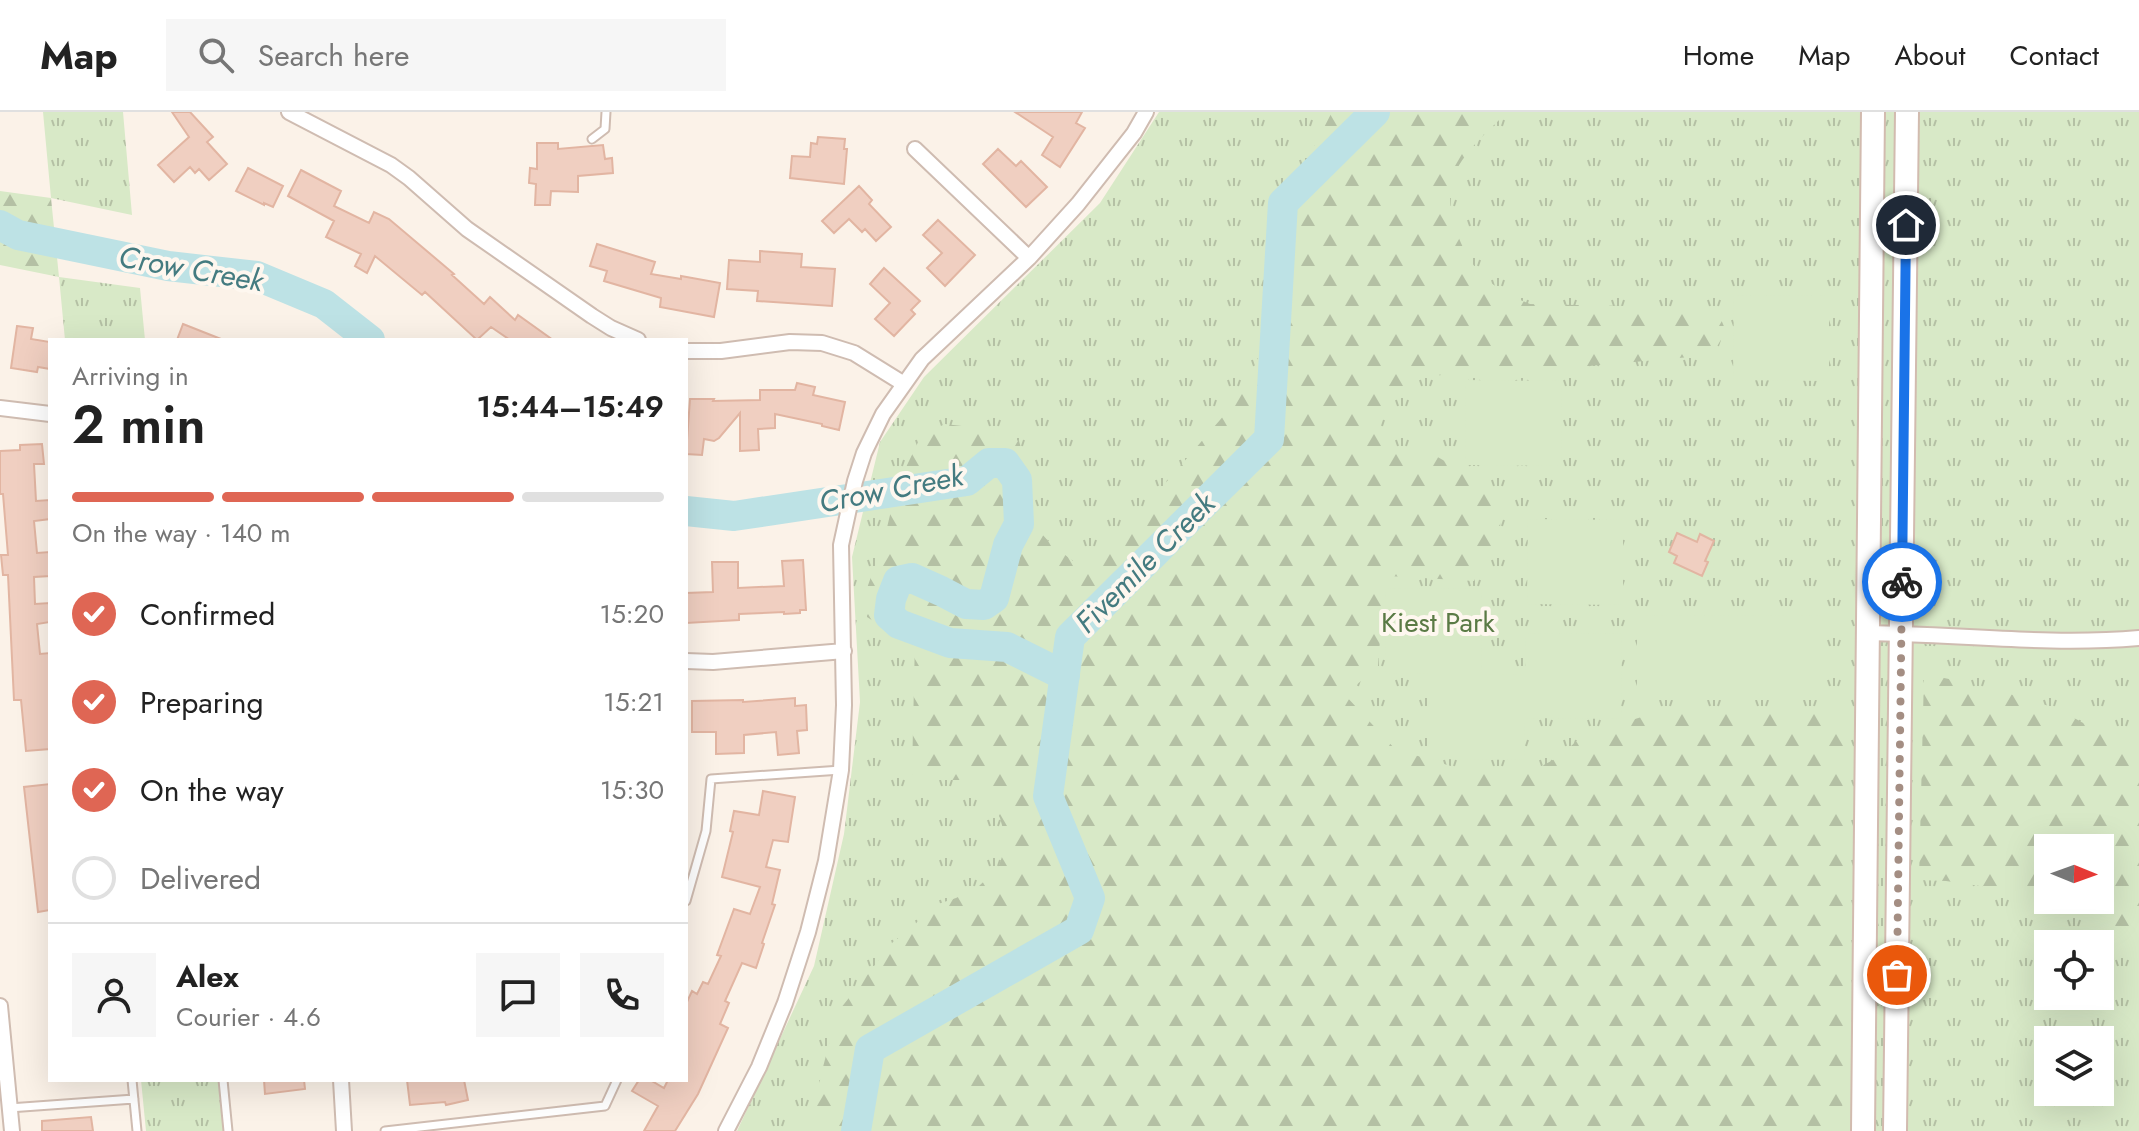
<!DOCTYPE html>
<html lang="en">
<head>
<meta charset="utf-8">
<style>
  :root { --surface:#fff; --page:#f6f6f6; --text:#222; --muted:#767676; --line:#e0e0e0; --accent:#df6654 }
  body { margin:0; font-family:Jost,sans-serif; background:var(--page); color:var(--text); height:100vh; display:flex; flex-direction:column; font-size:30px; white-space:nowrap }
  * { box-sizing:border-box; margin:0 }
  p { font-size:26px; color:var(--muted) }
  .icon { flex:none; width:44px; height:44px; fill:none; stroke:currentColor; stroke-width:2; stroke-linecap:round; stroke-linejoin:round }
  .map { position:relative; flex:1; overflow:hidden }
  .details { position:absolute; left:48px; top:226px; width:640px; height:744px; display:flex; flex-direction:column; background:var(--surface); border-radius:0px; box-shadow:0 8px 32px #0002 }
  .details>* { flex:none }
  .needle { width:52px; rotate:91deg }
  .fabs { position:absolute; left:2034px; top:722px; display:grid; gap:16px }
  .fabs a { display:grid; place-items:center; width:80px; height:80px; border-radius:0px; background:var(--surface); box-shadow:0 8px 32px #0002; font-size:40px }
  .pin { position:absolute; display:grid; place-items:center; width:68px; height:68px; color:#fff; margin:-34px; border:4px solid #fff; border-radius:50%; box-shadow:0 2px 8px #0007 }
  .courier { position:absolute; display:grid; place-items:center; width:80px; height:80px; margin:-40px; border:6px solid #1a73e8; border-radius:50%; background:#fff; color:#222; box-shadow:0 2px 10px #0007 }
  .headline em { font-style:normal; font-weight:600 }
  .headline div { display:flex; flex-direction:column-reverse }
  .headline { display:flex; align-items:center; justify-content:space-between; height:136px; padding:0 24px }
  h1 { font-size:52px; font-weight:600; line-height:60px }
  .bar { display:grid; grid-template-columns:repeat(4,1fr); gap:12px 8px; align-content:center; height:96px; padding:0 24px }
  .bar i { height:10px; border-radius:6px; background:var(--line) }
  .bar .current { background:var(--accent) }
  .bar p { grid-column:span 4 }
  .line { display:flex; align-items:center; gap:20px; padding:0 24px; border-top:2px solid var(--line) }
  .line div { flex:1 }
  .round { display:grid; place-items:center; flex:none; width:84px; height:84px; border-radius:0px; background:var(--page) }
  ol { padding:0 24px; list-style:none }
  li { display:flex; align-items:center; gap:24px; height:88px }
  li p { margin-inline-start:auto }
  li .icon { padding:8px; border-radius:50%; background:var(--accent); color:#fff; stroke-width:4 }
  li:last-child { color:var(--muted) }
  li i { width:44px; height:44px; border:4px solid var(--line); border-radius:50% }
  header { display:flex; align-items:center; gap:48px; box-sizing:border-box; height:112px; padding:0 40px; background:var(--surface); border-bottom:2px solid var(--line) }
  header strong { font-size:38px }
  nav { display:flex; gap:44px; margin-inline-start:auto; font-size:28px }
  .search { width:560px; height:72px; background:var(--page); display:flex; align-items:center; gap:20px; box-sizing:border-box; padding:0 28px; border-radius:0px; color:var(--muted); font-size:30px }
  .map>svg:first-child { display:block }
  .grass { fill:url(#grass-tufts); fill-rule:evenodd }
  .forest { fill:url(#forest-firs) }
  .pitch { fill:#d8e9c7 }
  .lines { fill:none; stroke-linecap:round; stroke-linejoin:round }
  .river { stroke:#bde2e5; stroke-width:30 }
  .building { fill:#f0cfc1; stroke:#e2b5a2; stroke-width:2 }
  .service-casing { stroke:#cfbcb1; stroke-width:11 }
  .minor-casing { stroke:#cfbcb1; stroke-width:18 }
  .secondary-casing { stroke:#d2bbaf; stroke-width:26 }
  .service { stroke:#fff; stroke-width:7 }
  .minor { stroke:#fff; stroke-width:14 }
  .secondary { stroke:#fff; stroke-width:22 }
  .done { stroke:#a48e83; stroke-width:8; stroke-dasharray:0 14.4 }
  .route { stroke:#1a73e8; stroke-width:10 }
  .labels { text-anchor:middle; stroke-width:8; stroke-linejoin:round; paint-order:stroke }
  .park-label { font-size:28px; fill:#5a7a45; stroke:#fef7ef }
  .water-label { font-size:30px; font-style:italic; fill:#447b80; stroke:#fef7ef }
</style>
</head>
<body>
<header>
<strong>Map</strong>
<div class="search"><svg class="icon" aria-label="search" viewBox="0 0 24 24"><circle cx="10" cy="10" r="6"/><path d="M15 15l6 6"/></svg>Search here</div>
<nav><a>Home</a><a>Map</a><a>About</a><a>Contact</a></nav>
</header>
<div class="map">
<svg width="2139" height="1019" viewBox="0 0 2139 1019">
  <defs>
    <pattern id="grass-tufts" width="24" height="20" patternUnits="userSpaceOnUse" patternTransform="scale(2)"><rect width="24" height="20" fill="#d8e9c7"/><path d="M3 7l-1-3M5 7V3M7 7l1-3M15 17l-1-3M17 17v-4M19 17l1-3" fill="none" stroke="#b4c0a4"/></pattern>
    <pattern id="forest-firs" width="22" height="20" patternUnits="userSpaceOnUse" patternTransform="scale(2)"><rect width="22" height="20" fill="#d8e9c7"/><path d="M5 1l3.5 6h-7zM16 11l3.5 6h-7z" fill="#b4c0a4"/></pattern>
  </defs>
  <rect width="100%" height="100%" fill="#fbf2e8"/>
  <path class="grass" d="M43,0H123L132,103L51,86Z
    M1159,0H2139V1019H737L814,854L844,722L860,590L852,445L880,330L924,265L1100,91ZM2048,736H2100V788H2048ZM2048,832H2100V884H2048ZM2048,928H2100V980H2048Z
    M59,165L140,176L145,228H65Z
    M141,968H218L223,1019H146Z"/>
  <path class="forest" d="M1332,0H1507C1490,18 1466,37 1455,61C1440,92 1462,147 1487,168C1501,179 1515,186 1530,192L1716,196L1726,219L1712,243L1578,255L1499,256L1417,266L1394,283L1381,309V336L1429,340L1474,366L1501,386L1500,419L1474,469L1388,464L1383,489L1378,554L1345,583L1395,637L1467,659H1532L1557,646L1585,622L1655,601L1849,597L1842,1019H809L822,959L837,901L893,830L914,814L929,795L956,786L979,774L998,756L1007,731L1000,706L987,681L966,668H938L912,662L915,527L889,519L867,505L866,479L884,428L897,374L921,324L945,312L970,315L1019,329L1026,354V383L1031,410L1051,432L1073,449L1099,448L1226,301L1253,258L1262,235L1273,158L1285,108L1315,33Z
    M0,79L51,86L59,165L0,153Z
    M1924,562L1949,567L1975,578L2004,580L2058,597L2139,642V821L2096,811L2056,788H2100V736H2048V784L1946,769L1919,768Z"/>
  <path class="pitch" d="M1734,183L1829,184V269L1733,268Z
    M1466,268L1562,269L1561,354L1465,353Z
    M1528,407L1623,408V493L1527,492Z
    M1386,476L1482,477L1481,562L1525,563L1526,521L1622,522L1621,607L1525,606L1524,648L1429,647V562L1385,561Z
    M1637,503L1825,504V588H1637Z"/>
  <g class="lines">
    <path class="river" d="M0,113L18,123L168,154L257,164L324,192L370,228
      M686,399L734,404L947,372L967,369L989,351H1005L1017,368L1019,412L1008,433L994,486L984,493L966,492L941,479L912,466L898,469L891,487L889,503L899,512L950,531L1007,535L1065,564
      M856,1019L870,937L1079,818L1090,786L1048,684L1070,525L1269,327L1283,91L1375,0"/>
  </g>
  <path class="building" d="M172,0H190L213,25L207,30L227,52L209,68L199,57L195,61L190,55L174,70L158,53L189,25Z
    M1015,0H1082L1076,11L1085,16L1060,55L1042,43L1053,25Z
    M818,25L845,27L844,37H847L844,72L790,66L792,44L810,45L811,31L817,32Z
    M537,31H558V37L603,33L605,47L612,46L613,61L578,64V80L551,79L550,93H535L536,72L529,71L530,56L537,57Z
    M998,37L1016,54L1021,49L1047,75L1026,95L983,52Z
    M248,56L283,74L273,95L264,91V93L236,79Z
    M301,58L341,79L334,94L369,111L374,100L389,107L454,162L452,163L484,192L490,185L515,208L518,203L553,228H510L491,215L477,228L425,180L422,183L375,144L367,161L355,154L361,142L326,125L334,109L288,84Z
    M859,74L872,88L869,92L891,115L876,129L865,117L862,120L849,107L834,121L822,109Z
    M938,108L975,143L945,174L927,156L942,141L923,123Z
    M597,132L655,150L651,162L681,167V164L720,171L714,205L660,195L661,186L604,169L607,159L590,154Z
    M760,139L802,142L801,155L835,157L832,194L757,189L758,179L727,177L729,148L760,150Z
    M884,156L920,189L911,198L915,202L894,224L875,207L890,191L870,172Z
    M183,212L221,227V228H177Z
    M17,214L33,216L31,227L50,230V257L38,255L37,260L11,256Z
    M797,271L815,275L813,283L845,290L839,318L822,314V312L775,302V316L758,317L759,338L740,339V301L719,326L714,329L704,327L702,343L686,342L690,287H714L713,289L760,288V278H795Z
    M42,332L44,352H34L36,389L50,388V407L34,409L37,441L50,440V464L34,465L35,492L50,491V510L37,512L40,542L50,541V637L26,639L21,588H14L8,463H3L1,443H8L3,382H0V339L20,338V333Z
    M1677,421L1697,430L1700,422L1714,429L1705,449L1708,450L1702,464L1674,451L1677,444L1669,440Z
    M803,448L806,498H800V501L784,502V500L739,502V508L686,511V481L713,480L712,450H738V476L784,474L782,449Z
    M795,586V594L806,593L807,618L797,619L799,641L778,643L776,620L744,623V641L716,642V620H692V589L743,588V590Z
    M50,672V798L38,800L24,675Z
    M763,679L795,685L788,730L773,728L766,755L780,758L772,792L775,793L762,831L764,832L756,856L742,851L725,889L729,891L720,912L728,916L698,982L675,1019H644L658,994L632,979L639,968H650L664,976L668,968H686V892L692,879L697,882L703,870L708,872L721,844L717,843L734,797L750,802L760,775L722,765L733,720L730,719L734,699L759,703Z
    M264,968H304L305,977L265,982Z
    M407,968H464L468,988L446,993L445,990L410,993Z
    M91,1005L93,1019H42V1009Z"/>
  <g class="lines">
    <g class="service-casing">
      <path id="service" d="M592,27L605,17L606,0
        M686,789L706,719L711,667L841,658
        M132,968L137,1019
        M223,968L228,1019
        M9,996L134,987
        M385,1019L605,994L617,968"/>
    </g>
    <g class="minor-casing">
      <path id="minor" d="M289,0L391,53L409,66L467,117L592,204L611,216L638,228
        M915,37L1029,146
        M686,239H721L790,230L822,231L854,241L904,272
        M0,296L50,302
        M1867,521C1958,522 2048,534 2139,526
        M686,549L713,550L844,539
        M0,894L12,1019
        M341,968L344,1019
        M726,1019L759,955L785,891L808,820L826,749L841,658L844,593L841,433L855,369L864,341L883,302L922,247L1029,146L1078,92L1134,21L1146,0"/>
    </g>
    <g class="secondary-casing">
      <path id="secondary" d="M1863,1019L1873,0
        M1895,1019L1907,0"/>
    </g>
    <use href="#service" class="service"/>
    <use href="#minor" class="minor"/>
    <use href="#secondary" class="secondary"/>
  </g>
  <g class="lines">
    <path class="done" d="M1897,863L1902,470"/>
    <path class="route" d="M1902,470L1906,113"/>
  </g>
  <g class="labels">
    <g class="park-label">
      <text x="1438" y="520">Kiest Park</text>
    </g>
    <g class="water-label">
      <text transform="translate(191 157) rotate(10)" y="10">Crow Creek</text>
      <text transform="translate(891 377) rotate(-11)" y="10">Crow Creek</text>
      <text transform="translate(1145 451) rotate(-45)" y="10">Fivemile Creek</text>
    </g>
  </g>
</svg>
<div class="fabs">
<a><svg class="needle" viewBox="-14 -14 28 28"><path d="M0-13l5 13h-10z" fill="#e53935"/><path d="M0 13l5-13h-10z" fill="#767676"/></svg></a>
<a><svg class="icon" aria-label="locate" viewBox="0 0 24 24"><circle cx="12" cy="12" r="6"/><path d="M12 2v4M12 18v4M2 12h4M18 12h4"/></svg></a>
<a><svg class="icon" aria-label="layers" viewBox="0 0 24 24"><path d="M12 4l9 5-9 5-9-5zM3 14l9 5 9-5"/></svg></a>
</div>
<div class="pin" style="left:1897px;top:863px;background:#ea580c"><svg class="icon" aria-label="bag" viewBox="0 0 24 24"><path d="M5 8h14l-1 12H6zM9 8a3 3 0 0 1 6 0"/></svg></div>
<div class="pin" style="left:1906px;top:113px;background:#1f2937"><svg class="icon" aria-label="home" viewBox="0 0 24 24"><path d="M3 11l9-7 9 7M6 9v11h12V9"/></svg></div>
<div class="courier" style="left:1902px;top:470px"><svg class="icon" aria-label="bike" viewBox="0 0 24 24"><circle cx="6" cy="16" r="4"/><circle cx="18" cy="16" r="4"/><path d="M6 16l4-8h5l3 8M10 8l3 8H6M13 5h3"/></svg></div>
<section class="details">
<div class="headline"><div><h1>2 min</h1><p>Arriving in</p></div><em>15:44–15:49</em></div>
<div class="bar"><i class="current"></i><i class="current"></i><i class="current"></i><i></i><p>On the way · 140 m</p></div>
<ol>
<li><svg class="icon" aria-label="check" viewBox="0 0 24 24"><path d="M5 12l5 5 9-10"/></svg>Confirmed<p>15:20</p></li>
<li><svg class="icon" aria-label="check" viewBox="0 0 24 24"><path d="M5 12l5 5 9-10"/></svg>Preparing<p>15:21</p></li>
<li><svg class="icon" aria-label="check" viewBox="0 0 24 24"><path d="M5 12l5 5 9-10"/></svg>On the way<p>15:30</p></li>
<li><i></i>Delivered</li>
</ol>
<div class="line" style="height:144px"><a class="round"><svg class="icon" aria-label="person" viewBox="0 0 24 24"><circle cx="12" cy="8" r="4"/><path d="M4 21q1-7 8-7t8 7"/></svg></a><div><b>Alex</b><p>Courier · 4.6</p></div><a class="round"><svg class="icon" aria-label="chat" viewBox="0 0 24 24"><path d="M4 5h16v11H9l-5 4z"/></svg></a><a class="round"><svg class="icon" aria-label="phone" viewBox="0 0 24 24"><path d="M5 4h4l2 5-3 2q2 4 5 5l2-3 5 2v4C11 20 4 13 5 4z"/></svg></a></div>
</section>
</div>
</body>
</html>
